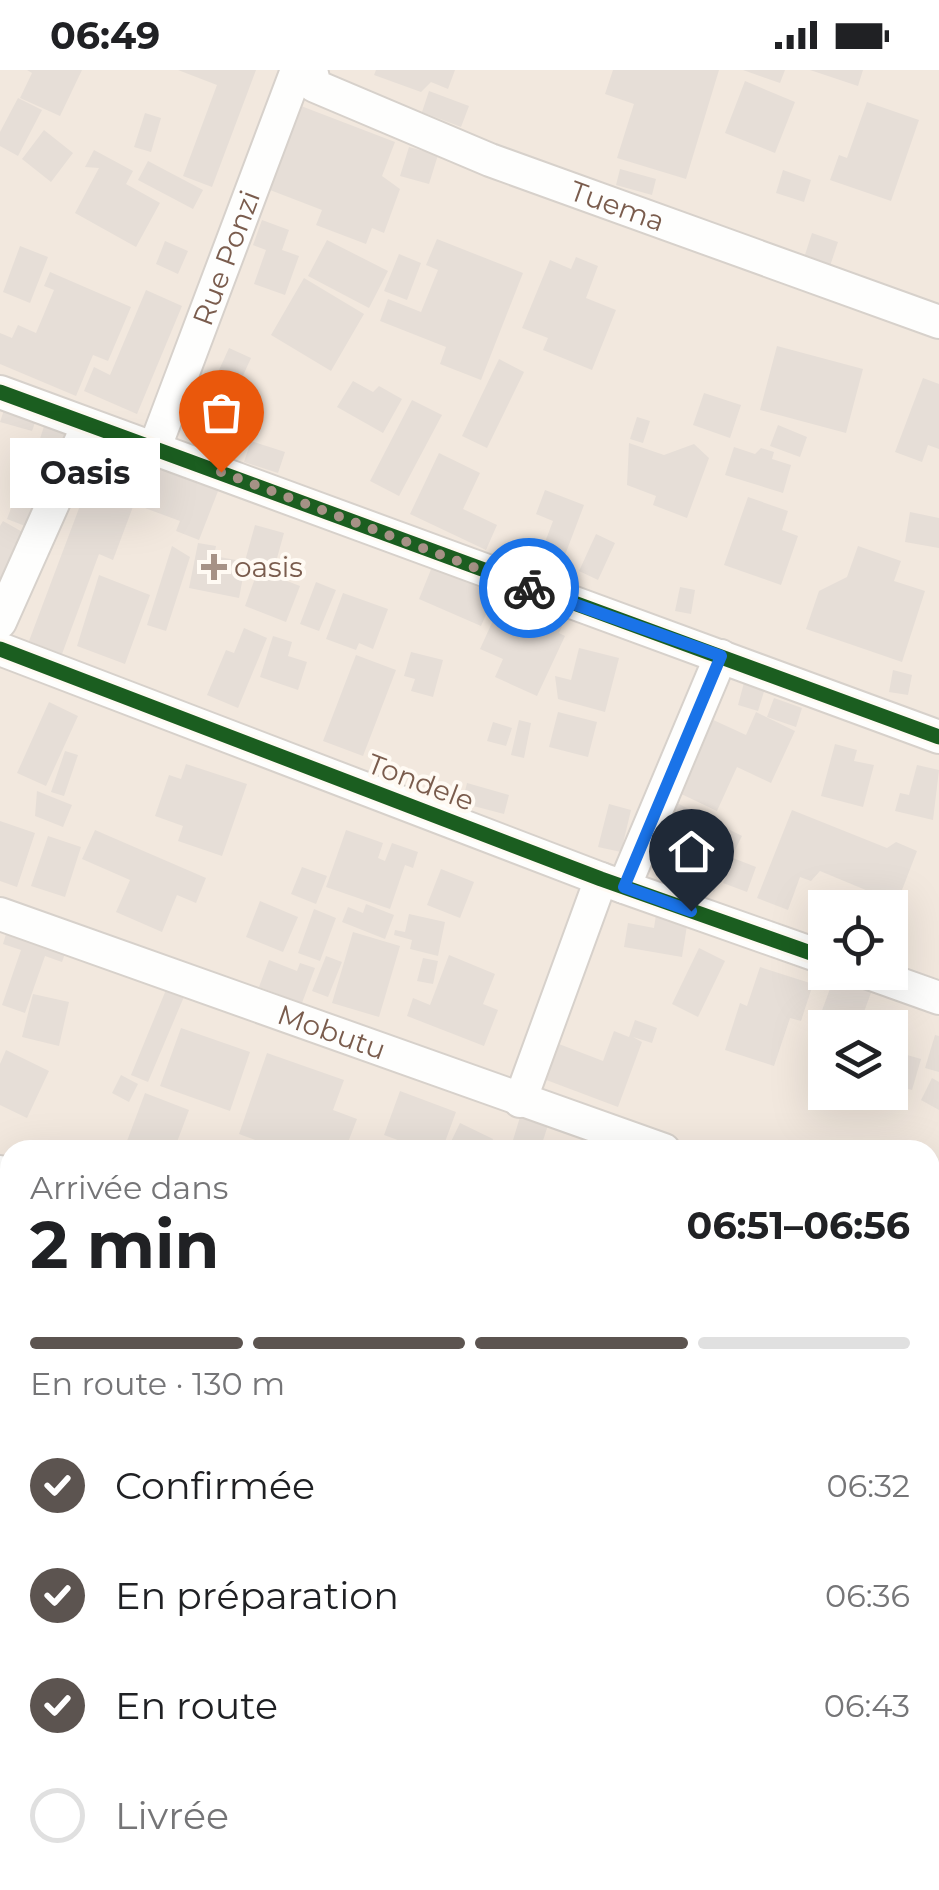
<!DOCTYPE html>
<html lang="fr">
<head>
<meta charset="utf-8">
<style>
  :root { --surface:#fff; --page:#f6f6f6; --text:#202124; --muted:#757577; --line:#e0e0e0; --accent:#5c5450 }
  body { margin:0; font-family:Montserrat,sans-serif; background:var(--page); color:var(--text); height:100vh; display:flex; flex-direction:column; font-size:38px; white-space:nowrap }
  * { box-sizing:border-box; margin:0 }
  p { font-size:32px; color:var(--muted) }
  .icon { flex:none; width:55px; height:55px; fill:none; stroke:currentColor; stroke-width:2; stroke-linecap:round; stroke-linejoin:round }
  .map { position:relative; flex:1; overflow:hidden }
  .drawer { position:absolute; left:0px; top:1070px; width:940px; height:750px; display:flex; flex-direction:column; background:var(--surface); border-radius:30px 30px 0 0; box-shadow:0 10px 40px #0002 }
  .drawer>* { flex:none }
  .buttons { position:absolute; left:808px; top:820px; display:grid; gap:20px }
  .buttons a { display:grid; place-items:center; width:100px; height:100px; border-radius:0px; background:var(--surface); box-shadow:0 10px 40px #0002; font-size:50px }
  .pin { position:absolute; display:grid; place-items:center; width:85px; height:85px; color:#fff; margin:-102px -42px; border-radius:50% 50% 50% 0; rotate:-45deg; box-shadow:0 0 10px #0007 }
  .pin .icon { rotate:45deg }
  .courier { position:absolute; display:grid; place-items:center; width:100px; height:100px; margin:-50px; border:8px solid #1a73e8; border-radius:50%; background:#fff; color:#222; box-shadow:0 2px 12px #0007 }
  .bubble { position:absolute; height:70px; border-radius:0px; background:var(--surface); box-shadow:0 10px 40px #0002; font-size:32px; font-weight:700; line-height:70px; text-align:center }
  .headline em { font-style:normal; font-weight:700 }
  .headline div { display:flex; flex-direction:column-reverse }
  .headline { display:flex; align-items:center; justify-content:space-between; height:170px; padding:0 30px }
  h1 { font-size:65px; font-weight:700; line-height:75px }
  .bar { display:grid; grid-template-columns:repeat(4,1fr); gap:15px 10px; align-content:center; height:120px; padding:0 30px }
  .bar i { height:12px; border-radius:8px; background:var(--line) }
  .bar .active { background:var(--accent) }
  .bar p { grid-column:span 4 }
  ol { padding:0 30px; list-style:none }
  li { display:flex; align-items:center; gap:30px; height:110px }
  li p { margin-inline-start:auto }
  li .icon { padding:10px; border-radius:50%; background:var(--accent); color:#fff; stroke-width:4 }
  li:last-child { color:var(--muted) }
  li i { width:55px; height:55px; border:5px solid var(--line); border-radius:50% }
  .status { display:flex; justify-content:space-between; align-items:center; height:70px; padding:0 50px; background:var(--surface); direction:ltr }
  .status svg { height:28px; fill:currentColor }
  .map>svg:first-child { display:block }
  .residential { fill:#f2e8de; fill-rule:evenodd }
  .building { fill:#e6ded7 }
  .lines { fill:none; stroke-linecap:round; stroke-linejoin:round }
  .minor-casing { stroke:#d7d1cb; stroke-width:36 }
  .minor { stroke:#fefefd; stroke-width:32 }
  .cycleway-casing { stroke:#fffaf3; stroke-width:21 }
  .cycleway { stroke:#1b5e20; stroke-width:15 }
  .done { stroke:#a69286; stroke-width:10; stroke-dasharray:0 18 }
  .route { stroke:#1a73e8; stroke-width:12 }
  .poi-dot { fill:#a69286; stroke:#fffaf3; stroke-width:4 }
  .labels { text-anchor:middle; stroke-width:8; stroke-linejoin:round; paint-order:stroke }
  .street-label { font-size:28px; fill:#7a5c4d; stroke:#fffaf3 }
  .poi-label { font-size:28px; fill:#7a5c4d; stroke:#fffaf3; text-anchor:start }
</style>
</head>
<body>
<div class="status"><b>06:49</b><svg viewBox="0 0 49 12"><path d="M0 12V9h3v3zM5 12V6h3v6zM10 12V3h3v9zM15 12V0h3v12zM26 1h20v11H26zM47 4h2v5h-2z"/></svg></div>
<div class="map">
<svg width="939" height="1820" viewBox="0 0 939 1820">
  <rect width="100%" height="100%" fill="#f9f5f0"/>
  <path class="residential" d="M0,0H939V1820H0ZM825,838H890V902H825ZM825,958H890V1022H825ZM10,1080H930V1810H10Z"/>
  <path class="building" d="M27,0H82L60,46L20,28L32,3Z
    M178,0H256L212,117L183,106L217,15Z
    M376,0H455L448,19L431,12L421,22L374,5Z
    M613,0H719L686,109L617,88L634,34L605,24Z
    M743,0H785L780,13Z
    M810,0H863L858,16Z
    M745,11L795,32L775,83L725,63Z
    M429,21L469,36L461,57L422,42Z
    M18,28L42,40L18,86L0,76V62Z
    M867,32L919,50L891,131L830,110L839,85L847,88Z
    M301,36L395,72L382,106L400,119L384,163L372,158L366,174L316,155L322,140L270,120Z
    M145,43L161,48L151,82L134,77Z
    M44,60L73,83L51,112L22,89Z
    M409,77L438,85L429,114L400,106Z
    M94,80L133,101L126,114L160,133L136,177L75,143L99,98L85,97Z
    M148,91L203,120L193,139L138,110Z
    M620,99L656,109L652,125L616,115Z
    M783,100L811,110L804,132L776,123Z
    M262,150L289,160L282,180L299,186L285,225L254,214L266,180L253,175Z
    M812,163L838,172L829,199L803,191Z
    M437,169L523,203L481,310L440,294L446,277L380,251L388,229L421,242L438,200L426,195Z
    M327,170L388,201L369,238L308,206Z
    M165,171L188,181L178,204L156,194Z
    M20,176L48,187L30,233L3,222Z
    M399,184L421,193L407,230L384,221Z
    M576,187L598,196L586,228L616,240L592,300L543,280L548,268L522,258L550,190L571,199Z
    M50,202L131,237L108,291L93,285L76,326L0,294V263L12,268L18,255L36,263L54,220L44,216Z
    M304,208L364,244L331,301L271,265Z
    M146,220L182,236L137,344L84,321L94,297L110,305Z
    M777,276L863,299L846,363L760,340Z
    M229,278L251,288L227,341L205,331Z
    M499,289L524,302L487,378L462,366Z
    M923,308L939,314V379L928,375L922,392L895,382Z
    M353,311L373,322L379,316L402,329L383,363L337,337Z
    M704,323L741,335L730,368L693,355Z
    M412,330L442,345L399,426L370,411Z
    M4,340L36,350L32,361L0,352Z
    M210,341L223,346L212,373L198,368Z
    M637,347L650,351L643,373L630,369Z
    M46,350L72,359L64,384L38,375Z
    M778,355L807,367L800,387L770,376Z
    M251,371L285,382L278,403L244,392Z
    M104,372L220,416L199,470L176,461L180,451L134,434L113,490L99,484L62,584L29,571Z
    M629,373L664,385L694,374L709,388L687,448L653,435L656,426L627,415Z
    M734,377L755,384L761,378L774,382L772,389L791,395L783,423L725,405Z
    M28,381L62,393L50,428L17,416Z
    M439,383L480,403L463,439L497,455L486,480L410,444Z
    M545,420L584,435L559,501L537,493L553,451L536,444Z
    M17,422L42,431L33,459L7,449Z
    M748,427L788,441L782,460L798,466L781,515L724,495Z
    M910,442L939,448V478L905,472Z
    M3,451L26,464L0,509V456Z
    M255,455L284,463L274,499L245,491Z
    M596,464L615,473L598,510L579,501Z
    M198,473L216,476L214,486L236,490L233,505L243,507L239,528L189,518Z
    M172,476L190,487L166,561L147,555Z
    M858,476L901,491L894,511L925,521L902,592L806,559L819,521L847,507Z
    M432,497L495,524L481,556L419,529Z
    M258,500L300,516L286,552L245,536Z
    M99,505L150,525L125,594L77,576Z
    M316,512L336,520L319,561L300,554Z
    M680,517L695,520L691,544L675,541Z
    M343,523L388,539L373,579L359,573L356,580L326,569Z
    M501,533L544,553L552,536L568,543L559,563L565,566L537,626L495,607L503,589L480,579Z
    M244,558L267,568L238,638L207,625L226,580L234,583Z
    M273,566L292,572L288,586L307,592L298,620L260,607Z
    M579,578L619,588L605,642L558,629L555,606L571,610Z
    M411,582L443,590L433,627L411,621L415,609L404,606Z
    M356,585L396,600L363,686L323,671Z
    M893,600L912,605L908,625L889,622Z
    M745,609L766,615L758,641L738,635Z
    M774,628L802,638L796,657L767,647Z
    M49,632L78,646L46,716L17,703Z
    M558,642L597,652L588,687L549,677Z
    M756,642L795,661L771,713L737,697L717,741L675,721L709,648L746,665Z
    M519,650L531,653L524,688L511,685Z
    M493,652L512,658L506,676L487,671Z
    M835,674L857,680L854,691L874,695L863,737L821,726Z
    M65,681L78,685L64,726L51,722Z
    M186,694L247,714L222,786L178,771L183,756L155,746L169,705L181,709Z
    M917,695L939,700L933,750L895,741L900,723L909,725Z
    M467,713L509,725L504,744L462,733Z
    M37,721L72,735L63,757L35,746Z
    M675,732L742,766L714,822L646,787Z
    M609,734L631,740L621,782L598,777Z
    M792,740L887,778L896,772L917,781L897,833L820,801L811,811L800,807L788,840L757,828Z
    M0,751L35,763L17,817L0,811Z
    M95,760L206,808L196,833L177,825L162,862L116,842L130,810L82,789Z
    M346,760L383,773L378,788L385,791L392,773L418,782L413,798L405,795L390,839L326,817Z
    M48,766L81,777L65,827L31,816Z
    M733,788L756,797L747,822L723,813Z
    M302,797L327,806L316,834L291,824Z
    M441,799L474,812L460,848L427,835Z
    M260,831L298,847L283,882L246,867Z
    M366,834L394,845L385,869L342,852L348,837L363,843Z
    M657,838L689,843L682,887L624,877L628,853L654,858Z
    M314,839L336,848L320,891L298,883Z
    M409,844L445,852L438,886L410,879L412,870L394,865L395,860L405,862Z
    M9,854L68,875L62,892L45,886L25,943L2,935L21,880L3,874Z
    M353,862L400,876L379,947L332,933Z
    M699,878L725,891L698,947L672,934Z
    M449,885L495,904L483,934L498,940L484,976L407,946L413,928L430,935Z
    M326,886L342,892L328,927L312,921Z
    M423,888L438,891L433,914L417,911Z
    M269,890L297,901L300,893L315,898L302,933L259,917Z
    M760,897L813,914L801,951L790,948L774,996L725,980L740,933L747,936Z
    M836,902L875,912L858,958H833L820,946Z
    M168,915L186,922L148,1012L131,1005Z
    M33,924L69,932L59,976L22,967Z
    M635,950L657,958L652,973L633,967L642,972L618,1037L533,1005L546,969L603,991L614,961L629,967Z
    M181,958L250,982L230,1041L160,1016Z
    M935,965L939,966V1002L925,998Z
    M6,980L49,1001L27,1048L0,1035V994Z
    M890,980L921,989L912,1020L890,1014Z
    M267,983L344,1010L333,1040L357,1049L345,1080H283L239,1064Z
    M121,1005L138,1014L129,1032L112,1023Z
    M932,1008L939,1012V1040L921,1030Z
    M400,1021L456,1042L442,1080H425L384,1065Z
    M145,1023L189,1040L174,1080H151L127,1071Z
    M520,1047L548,1055L540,1080H510Z
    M460,1053L493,1069L488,1080H447Z
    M10,1169V1215L0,1211V1191Z
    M2,1224L10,1228V1280L0,1276Z
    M0,1517L10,1521V1554L0,1549Z
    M0,1796L10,1801V1810H28L38,1815L36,1820L0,1818Z
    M295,1810H337L331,1820H301L293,1815Z
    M711,1810H731L741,1820H702Z
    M809,1810H848L813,1820Z"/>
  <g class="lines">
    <g class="minor-casing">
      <g id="minor">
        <path id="s1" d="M311,0L315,16L490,90L939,252"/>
        <path d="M0,322L939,667"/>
        <path id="s2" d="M155,377L297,0"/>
        <path d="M0,552L88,355"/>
        <path d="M0,579L601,809L825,888"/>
        <path d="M624,817L721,586"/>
        <path id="s3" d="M0,844L664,1080"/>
        <path d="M866,902L939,928"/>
        <path d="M520,1031L601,809"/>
        <path d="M0,1102L10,1105"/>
        <path d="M930,1191L939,1240"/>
        <path d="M0,1386L10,1362"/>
        <path d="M0,1582L10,1591"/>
        <path d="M248,1810L261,1820"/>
        <path d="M117,1820L121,1810"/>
      </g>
    </g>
    <use href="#minor" class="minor"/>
    <g class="cycleway-casing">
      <path id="cycleway" d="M0,322L939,667
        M0,579L601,809L825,888"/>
    </g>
    <use href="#cycleway" class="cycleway"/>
  </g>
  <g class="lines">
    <path class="done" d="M221,402L529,518"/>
    <path class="route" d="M529,518L721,586L624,817L691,841"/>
  </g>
  <path class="poi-dot" d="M209 482h10v10h10v10h-10v10h-10v-10h-10v-10h10z"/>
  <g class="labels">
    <g class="street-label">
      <text dy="10" stroke="none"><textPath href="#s1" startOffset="342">Tuema</textPath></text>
      <text dy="10" stroke="none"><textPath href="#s2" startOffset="202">Rue Ponzi</textPath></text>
      <text transform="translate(421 712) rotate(21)" y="10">Tondele</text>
      <text dy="10" stroke="none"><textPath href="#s3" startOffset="352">Mobutu</textPath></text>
    </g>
    <g class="poi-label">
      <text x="234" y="507">oasis</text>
    </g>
  </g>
</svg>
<div class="buttons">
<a><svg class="icon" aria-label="locate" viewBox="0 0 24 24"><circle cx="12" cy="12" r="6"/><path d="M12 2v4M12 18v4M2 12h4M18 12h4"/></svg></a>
<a><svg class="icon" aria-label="layers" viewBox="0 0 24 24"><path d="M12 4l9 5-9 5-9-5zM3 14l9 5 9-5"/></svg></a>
</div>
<div class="pin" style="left:221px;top:402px;background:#ea580c"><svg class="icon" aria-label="bag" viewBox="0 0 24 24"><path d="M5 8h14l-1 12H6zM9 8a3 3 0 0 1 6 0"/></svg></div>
<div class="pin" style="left:691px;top:841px;background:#1f2937"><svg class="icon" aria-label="home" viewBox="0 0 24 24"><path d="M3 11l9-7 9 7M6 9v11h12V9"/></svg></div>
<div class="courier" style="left:529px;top:518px"><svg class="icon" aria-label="bike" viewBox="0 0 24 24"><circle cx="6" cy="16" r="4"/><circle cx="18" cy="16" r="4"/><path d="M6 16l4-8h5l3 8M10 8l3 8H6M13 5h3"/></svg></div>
<div class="bubble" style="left:10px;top:368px;width:150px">Oasis</div>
<section class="drawer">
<div class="headline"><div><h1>2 min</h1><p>Arrivée dans</p></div><em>06:51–06:56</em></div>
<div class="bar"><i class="active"></i><i class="active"></i><i class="active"></i><i></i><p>En route · 130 m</p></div>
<ol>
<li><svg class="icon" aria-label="check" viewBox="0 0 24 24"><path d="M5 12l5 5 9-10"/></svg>Confirmée<p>06:32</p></li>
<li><svg class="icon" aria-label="check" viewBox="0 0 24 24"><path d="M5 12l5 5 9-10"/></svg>En préparation<p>06:36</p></li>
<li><svg class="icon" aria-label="check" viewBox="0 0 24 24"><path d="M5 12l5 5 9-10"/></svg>En route<p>06:43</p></li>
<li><i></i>Livrée</li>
</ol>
</section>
</div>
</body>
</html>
